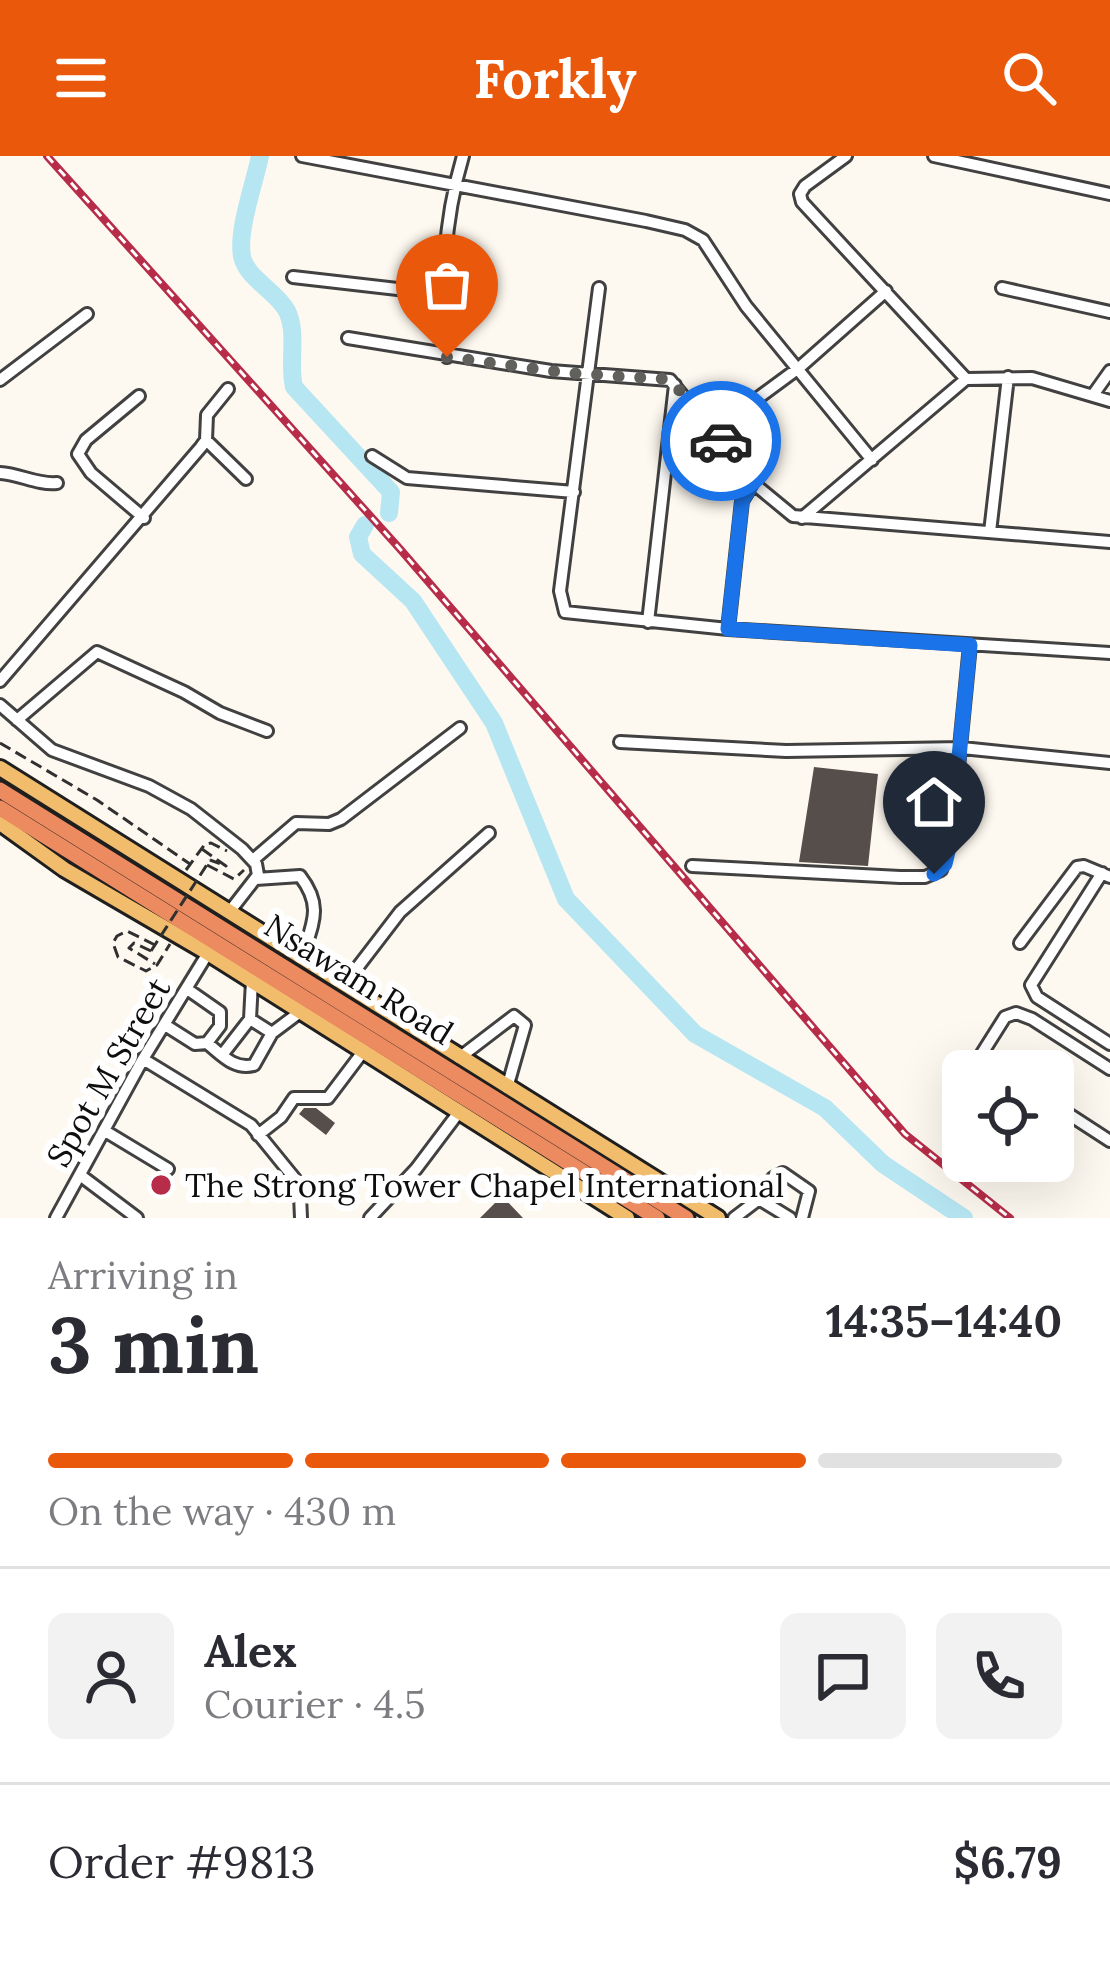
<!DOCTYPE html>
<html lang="en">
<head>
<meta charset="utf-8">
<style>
  :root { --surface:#fff; --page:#f2f2f3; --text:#2b2b33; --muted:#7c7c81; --line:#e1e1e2; --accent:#ea580c }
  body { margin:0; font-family:Lora,serif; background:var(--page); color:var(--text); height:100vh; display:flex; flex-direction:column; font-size:45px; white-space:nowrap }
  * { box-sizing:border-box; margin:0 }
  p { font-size:39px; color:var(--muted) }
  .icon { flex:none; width:66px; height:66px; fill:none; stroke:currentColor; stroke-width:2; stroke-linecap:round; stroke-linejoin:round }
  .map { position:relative; height:1062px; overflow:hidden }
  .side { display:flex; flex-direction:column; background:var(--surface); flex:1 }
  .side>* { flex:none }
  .fabs { position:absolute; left:942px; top:894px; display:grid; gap:24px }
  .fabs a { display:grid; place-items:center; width:132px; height:132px; border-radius:18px; background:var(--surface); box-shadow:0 12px 48px #0002; font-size:60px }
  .pin { position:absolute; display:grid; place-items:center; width:102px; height:102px; color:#fff; margin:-123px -51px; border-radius:50% 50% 50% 0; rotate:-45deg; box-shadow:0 0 12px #0007 }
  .pin .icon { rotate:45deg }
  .courier { position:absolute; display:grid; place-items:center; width:120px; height:120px; margin:-60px; border:9px solid #1a73e8; border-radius:50%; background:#fff; color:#222; box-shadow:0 3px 15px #0007 }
  .headline em { font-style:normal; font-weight:700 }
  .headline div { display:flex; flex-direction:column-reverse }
  .headline { display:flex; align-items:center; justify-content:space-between; height:204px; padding:0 48px }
  h1 { font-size:78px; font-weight:700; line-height:90px }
  .bar { display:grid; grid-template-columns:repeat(4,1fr); gap:18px 12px; align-content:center; height:144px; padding:0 48px }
  .bar i { height:15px; border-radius:9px; background:var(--line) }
  .bar .on { background:var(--accent) }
  .bar p { grid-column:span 4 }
  .line { display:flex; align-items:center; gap:30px; padding:0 48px; border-top:3px solid var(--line) }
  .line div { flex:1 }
  .round { display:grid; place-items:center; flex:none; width:126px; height:126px; border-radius:18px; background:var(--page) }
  header { display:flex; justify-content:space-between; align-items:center; height:156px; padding:0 48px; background:var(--accent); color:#fff; font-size:54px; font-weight:700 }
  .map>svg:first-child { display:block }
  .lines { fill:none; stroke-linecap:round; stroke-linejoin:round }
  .river { stroke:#b7e6f3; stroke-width:18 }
  .building { fill:#564e4b }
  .minor-casing { stroke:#414141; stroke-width:16 }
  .major-casing { stroke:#1f1f1f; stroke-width:20 }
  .highway-casing { stroke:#1f1f1f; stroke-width:21 }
  .path { stroke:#303030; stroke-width:3; stroke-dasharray:12 6; stroke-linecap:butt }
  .minor { stroke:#fff; stroke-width:10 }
  .major { stroke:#f1bd6d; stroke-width:14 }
  .highway { stroke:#ec8a60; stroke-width:15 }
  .rail-casing { stroke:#b72d49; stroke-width:8 }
  .rail { stroke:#fff; stroke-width:3; stroke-dasharray:9; stroke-linecap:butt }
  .path-bridge { stroke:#303030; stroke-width:3; stroke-dasharray:12 6; stroke-linecap:butt }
  .done { stroke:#62605d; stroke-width:12; stroke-dasharray:0 21.6 }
  .route { stroke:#1a73e8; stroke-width:15 }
  .poi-dot { fill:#b72d49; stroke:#fff; stroke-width:4.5 }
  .labels { text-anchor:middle; stroke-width:12; stroke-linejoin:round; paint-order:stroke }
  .street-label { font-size:33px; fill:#0e0e0e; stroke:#fff }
  .poi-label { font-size:33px; fill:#0e0e0e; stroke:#fff; text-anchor:start }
</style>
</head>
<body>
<header><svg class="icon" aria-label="menu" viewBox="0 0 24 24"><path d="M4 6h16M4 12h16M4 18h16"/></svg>Forkly<svg class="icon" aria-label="search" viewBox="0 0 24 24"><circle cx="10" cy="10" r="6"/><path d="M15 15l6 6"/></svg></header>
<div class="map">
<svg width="1110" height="1062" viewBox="0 0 1110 1062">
  <rect width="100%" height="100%" fill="#fef9f0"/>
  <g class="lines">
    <path class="river" d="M260,0C255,26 235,80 243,104C250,124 277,136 287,155C298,178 288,207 294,231L391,336L389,357
      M365,369L358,381L362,398L413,445L494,567L566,743L695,878L825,952L883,1008L964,1062"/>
  </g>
  <path class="building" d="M814,611L878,618L868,710L799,706Z
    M304,952H316L335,967L326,979L299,958Z
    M502,1040L523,1062H480Z"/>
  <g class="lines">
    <g class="minor-casing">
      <path id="minor" d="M302,0L646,65L685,74L703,84L746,150L872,304
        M846,0L805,30L800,38L802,46L966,223
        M934,0L1110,38
        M293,121L441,138
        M599,132L560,435L565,456L728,473L1110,497
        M1002,132L1110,156
        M348,182L551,215L670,224L753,327L793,360L1110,386
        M447,201C441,132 443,67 463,0
        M0,224L87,158
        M1093,239L1110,215
        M139,240L86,284L78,298L91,317L144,362
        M713,275L800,211L886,135
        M206,284L246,323
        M372,300L407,322L574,336
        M0,317C20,318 37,329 57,327
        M802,362L966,223L1032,222L1110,245
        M990,376L1008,221
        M648,466L675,229
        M728,473L742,345L753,327
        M0,525L201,291L206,284L207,259L228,233
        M0,549L52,594L149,630L191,653L242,693L256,708L258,719L230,755
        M17,564L97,496L184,536L220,557L267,575
        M620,586L786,595L962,592L1110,607
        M253,704L296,667L329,668L341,663L460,572
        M692,710L900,721H925L941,714L951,683L970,489
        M1102,717L1031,829L1037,841L1110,888
        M256,723L300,720C324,751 312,768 302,802
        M1020,787L1077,711L1084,710L1110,721
        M252,825L250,863L272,877L300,856
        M344,829L400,756L489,677
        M165,869L195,888L207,887L220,870V856L187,833
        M207,887C222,899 234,914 254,909L272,877
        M222,899L250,863
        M981,899L1005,861L1016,857L1032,863L1110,913
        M459,902L514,860L525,869L507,932
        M143,903L251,969L295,1023L300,1039L301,1062
        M1053,948L1110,985
        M105,975L168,1013
        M258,979L281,961L294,942H328L362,897
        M80,1019L137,1062
        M759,1043L773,1022L783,1017L809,1035L802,1062
        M56,1062L143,903L208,797
        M370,1062L416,1013L459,956
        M734,1062L759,1043L790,1062"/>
    </g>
    <g class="major-casing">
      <path id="major" d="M0,612L718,1062
        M0,667L64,713L208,797L627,1062"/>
    </g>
    <g class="highway-casing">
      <path id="highway" d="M0,634L686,1062
        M0,652L657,1062"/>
    </g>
    <path class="path" d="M0,587L97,644L190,708
      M202,693L226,710L210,704
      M207,709L234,723L244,714
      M186,714L205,688L211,687L227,695
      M155,789L127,775L117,780L113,787L118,801L146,815L157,809L170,788
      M151,795L134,787L129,792L155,808"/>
    <use href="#minor" class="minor"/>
    <use href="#major" class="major"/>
    <use href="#highway" class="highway"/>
    <g class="rail-casing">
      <path id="rail" d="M47,0L400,393L905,978L1010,1062"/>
    </g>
    <use href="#rail" class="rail"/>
    <path class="path-bridge" d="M151,795L210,704"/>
  </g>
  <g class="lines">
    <path class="done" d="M447,201L567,217L664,223L675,229L721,285"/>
    <path class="route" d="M721,285L753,327L742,345L728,473L970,489L951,683L945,708L934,718"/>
  </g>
  <circle class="poi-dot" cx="161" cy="1029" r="12"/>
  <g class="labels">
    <g class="street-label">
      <text transform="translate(359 823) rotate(32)" y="12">Nsawam Road</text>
      <text transform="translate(108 916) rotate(-60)" y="12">Spot M Street</text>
    </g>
    <g class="poi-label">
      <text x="185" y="1041">The Strong Tower Chapel International</text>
    </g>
  </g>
</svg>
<div class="fabs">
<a><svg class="icon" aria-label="locate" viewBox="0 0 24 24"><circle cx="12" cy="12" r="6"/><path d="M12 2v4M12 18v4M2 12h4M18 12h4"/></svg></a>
</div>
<div class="pin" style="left:447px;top:201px;background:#ea580c"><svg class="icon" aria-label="bag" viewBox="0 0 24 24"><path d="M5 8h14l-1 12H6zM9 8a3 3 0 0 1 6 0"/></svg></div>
<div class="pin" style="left:934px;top:718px;background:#1f2937"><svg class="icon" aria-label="home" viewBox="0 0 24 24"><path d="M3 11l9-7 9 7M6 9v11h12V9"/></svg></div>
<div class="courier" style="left:721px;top:285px"><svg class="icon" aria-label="car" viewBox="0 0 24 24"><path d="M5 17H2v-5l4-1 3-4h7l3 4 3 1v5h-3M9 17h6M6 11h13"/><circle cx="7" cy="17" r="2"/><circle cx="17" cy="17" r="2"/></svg></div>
</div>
<section class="side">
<div class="headline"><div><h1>3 min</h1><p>Arriving in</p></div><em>14:35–14:40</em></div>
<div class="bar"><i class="on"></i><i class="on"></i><i class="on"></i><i></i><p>On the way · 430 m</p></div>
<div class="line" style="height:216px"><a class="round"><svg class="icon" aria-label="person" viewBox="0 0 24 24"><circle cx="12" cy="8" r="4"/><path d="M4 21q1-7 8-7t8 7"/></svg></a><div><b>Alex</b><p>Courier · 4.5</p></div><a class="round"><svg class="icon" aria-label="chat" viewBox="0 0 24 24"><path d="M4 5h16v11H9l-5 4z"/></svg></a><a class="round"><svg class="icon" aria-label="phone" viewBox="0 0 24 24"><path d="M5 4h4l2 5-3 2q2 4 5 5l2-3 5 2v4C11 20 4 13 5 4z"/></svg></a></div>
<div class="line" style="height:156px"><div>Order #9813</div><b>$6.79</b></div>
</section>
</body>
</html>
